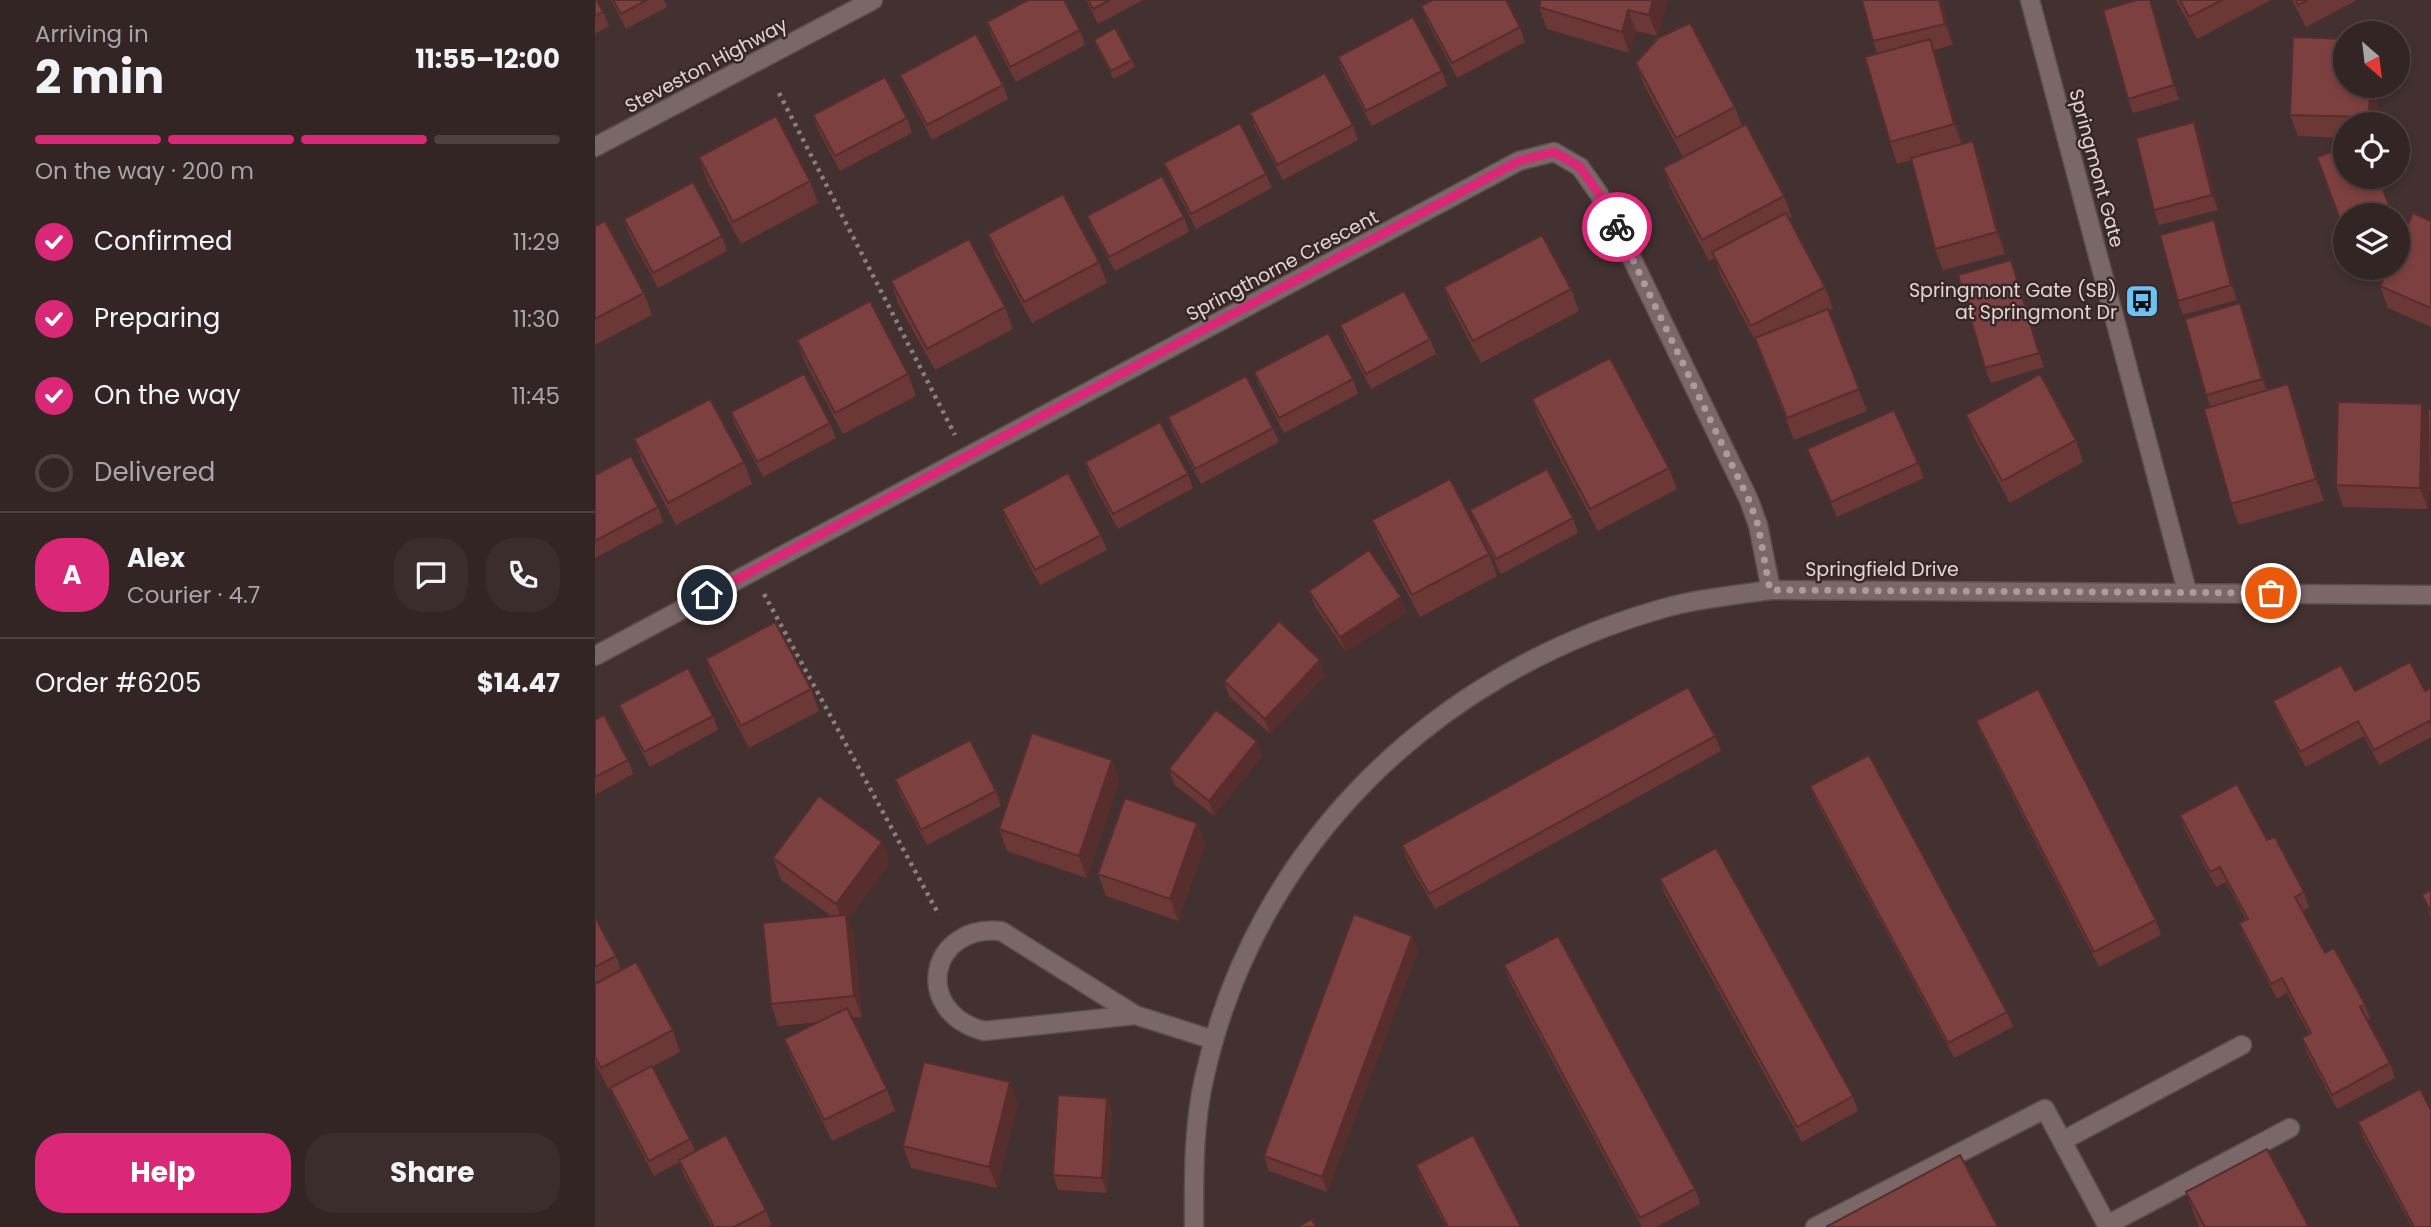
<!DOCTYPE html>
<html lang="en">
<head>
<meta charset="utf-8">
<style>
  :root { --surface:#322524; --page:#3a2d2c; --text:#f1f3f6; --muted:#a8a5a6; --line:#4d4241; --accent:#db2777 }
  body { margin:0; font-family:Poppins,sans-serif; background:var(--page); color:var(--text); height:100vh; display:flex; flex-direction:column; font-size:26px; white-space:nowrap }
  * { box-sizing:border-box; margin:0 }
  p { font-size:23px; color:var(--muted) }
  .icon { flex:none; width:38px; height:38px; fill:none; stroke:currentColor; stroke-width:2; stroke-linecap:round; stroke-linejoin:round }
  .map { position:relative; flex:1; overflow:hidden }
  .sheet { display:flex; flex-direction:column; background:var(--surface); width:595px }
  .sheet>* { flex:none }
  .needle { width:46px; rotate:152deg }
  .buttons { position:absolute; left:1738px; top:21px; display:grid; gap:14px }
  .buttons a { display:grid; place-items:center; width:77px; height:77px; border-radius:50%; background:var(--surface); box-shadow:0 4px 10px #0003,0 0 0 2px var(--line); font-size:35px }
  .pin { position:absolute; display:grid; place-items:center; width:60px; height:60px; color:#fff; margin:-30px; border:4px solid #fff; border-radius:50%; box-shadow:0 2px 7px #0007 }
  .courier { position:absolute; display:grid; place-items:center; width:70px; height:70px; margin:-35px; border:5px solid #db2777; border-radius:50%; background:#fff; color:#222; box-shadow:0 2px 9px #0007 }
  .headline em { font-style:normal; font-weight:700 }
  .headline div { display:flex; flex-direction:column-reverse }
  .headline { display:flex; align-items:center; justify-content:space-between; height:119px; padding:0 35px }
  h1 { font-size:46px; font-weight:700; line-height:52px }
  .bar { display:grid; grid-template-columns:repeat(4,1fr); gap:10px 7px; align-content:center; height:84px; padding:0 35px }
  .bar i { height:9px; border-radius:5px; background:var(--line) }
  .bar .on { background:var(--accent) }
  .bar p { grid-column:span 4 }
  .line { display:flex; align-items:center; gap:18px; padding:0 35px; border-top:2px solid var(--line) }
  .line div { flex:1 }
  .round { display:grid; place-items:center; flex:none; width:74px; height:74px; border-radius:28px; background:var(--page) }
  ol { padding:0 35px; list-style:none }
  li { display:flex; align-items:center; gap:21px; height:77px }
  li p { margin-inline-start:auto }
  li .icon { padding:7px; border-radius:50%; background:var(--accent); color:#fff; stroke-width:4 }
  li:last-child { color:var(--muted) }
  li i { width:38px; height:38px; border:4px solid var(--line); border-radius:50% }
  .action { display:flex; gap:14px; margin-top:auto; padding:14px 35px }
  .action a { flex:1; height:80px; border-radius:28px; background:var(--accent); color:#fff; font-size:28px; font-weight:700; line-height:80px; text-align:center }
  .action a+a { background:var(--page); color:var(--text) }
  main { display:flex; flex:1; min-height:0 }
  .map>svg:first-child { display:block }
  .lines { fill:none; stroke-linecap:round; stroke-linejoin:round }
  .minor-casing { stroke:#5c4e4d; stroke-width:21 }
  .path { stroke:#8c7e7d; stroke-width:4.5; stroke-dasharray:3.5 5; stroke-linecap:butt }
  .minor { stroke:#7b6767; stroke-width:18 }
  .wall { fill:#6b3737 }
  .shaded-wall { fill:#572d2d }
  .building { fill:#7c4040; stroke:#572d2d; stroke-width:2 }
  .done { stroke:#a99c9b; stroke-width:7; stroke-dasharray:0 12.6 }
  .route { stroke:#db2777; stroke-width:9 }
  .labels { text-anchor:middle; stroke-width:5; stroke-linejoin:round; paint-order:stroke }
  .street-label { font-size:19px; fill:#e1d6d5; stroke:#382726 }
  .poi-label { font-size:19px; fill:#e1d6d5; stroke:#382726; text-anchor:end }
</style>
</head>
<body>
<main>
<section class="sheet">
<div class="headline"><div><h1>2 min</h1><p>Arriving in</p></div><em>11:55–12:00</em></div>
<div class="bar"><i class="on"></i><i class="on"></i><i class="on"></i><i></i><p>On the way · 200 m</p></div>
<ol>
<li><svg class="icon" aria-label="check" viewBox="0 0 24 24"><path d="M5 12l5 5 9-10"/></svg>Confirmed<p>11:29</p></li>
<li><svg class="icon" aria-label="check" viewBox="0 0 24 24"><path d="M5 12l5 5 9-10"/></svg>Preparing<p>11:30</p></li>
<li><svg class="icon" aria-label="check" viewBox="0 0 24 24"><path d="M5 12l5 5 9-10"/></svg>On the way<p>11:45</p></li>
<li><i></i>Delivered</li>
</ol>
<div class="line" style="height:126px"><b class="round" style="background:var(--accent);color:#fff">A</b><div><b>Alex</b><p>Courier · 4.7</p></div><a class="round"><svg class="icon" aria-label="chat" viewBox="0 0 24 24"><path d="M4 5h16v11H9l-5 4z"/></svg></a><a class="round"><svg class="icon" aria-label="phone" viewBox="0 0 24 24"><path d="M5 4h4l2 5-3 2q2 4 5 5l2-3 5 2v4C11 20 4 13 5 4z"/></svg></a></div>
<div class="line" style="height:91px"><div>Order #6205</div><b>$14.47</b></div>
<div class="action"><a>Help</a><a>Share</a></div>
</section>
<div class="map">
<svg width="1836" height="1227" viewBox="0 0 1836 1227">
  <rect width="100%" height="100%" fill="#423130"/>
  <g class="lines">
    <g class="minor-casing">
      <path id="minor" d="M1435,0L1592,591
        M0,147L278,0
        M0,656L924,161L959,152L985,167L1004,194L1025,234L1154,500L1163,525L1176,590
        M540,1015L389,1031C317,1012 333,924 406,931L540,1015L619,1040
        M1467,1141L1647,1045
        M1512,1225L1695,1128
        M599,1227C599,1178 598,1127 609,1079C660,846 839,674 1066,609C1101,599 1140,595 1176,590L1836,595
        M1220,1227L1450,1109L1513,1227"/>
    </g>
    <path class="path" d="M184,93L360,435
      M169,594L344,915"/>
    <use href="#minor" class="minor"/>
  </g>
  <path class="wall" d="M0,0L8,12L14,26L0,34Z
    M16,0H69L72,7L31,29Z
    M491,0H548L503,24Z
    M1073,0L1062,36L1041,31L1034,53L952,29L944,7Z
    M1347,0L1358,45L1339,50L1367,144L1378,141L1386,163L1410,254L1348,270L1340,249L1317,160L1302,164L1295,142L1282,53L1278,41Z
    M1555,0L1584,100L1538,113L1533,99Z
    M1581,0H1676L1602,39Z
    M1697,0H1762L1711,27Z
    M826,6L925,27L930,42L862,78L832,21Z
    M392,22L485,30L490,45L421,82L397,37Z
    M499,40L537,60L540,67L519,79L502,48Z
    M743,57L847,71L852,86L777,126L748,72Z
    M1041,63L1140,107L1147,126L1189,196L1197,217L1194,219L1230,287L1238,308L1233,311L1272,411L1199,440L1162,344L1125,274L1120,258L1114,261L1076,189L1068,168L1088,157L1049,85Z
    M305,75L408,85L413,99L337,140L311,90Z
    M1784,86L1782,124H1750V138L1703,136L1695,115Z
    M655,113L758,125L763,140L688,180L660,128Z
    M218,115L312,118L317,133L245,171L223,130Z
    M1605,137L1623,210L1564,225L1559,210Z
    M104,157L215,181L223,203L146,244L111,178Z
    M569,163L671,174L677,188L601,229L575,178Z
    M492,216L589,217L594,232L520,271L498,231Z
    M29,219L127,236L132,251L63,288L34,234Z
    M1836,221V327L1793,308L1785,286Z
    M0,226L49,293L57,315L0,345Z
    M393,234L504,262L512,283L437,323L401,256Z
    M1624,235L1642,300L1588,315L1583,301Z
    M1416,260L1422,274L1449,367L1396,383L1390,368Z
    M296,281L410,307L418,329L340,370L303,303Z
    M849,287L976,289L984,311L886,363L857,308Z
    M1651,318L1672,391L1701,406L1729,501L1644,525L1636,504L1616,407L1611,395Z
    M745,325L835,339L841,354L776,389L750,340Z
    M202,340L313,374L321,396L248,434L210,362Z
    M659,372L758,379L763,394L689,433L665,387Z
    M937,399L1074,468L1082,489L1003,531L945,421Z
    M1827,404L1834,423L1836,409V493L1834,487V460L1833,509L1748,507L1741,485Z
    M136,412L235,423L241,438L168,477L141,427Z
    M1371,415L1481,440L1488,462L1415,503L1379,437Z
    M573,417L678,428L684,442L606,484L578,432Z
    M39,439L149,462L157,484L81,525L47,461Z
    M1212,449L1323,463L1329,478L1242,517L1218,464Z
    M490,462L593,474L598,488L523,529L495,477Z
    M0,475L63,507L68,522L0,558Z
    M407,509L506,535L512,550L445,585L412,524Z
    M875,510L978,518L983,533L906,574L881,525Z
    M777,520L894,554L902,576L825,617L785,541Z
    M714,591L806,597L811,612L751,652L720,606Z
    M111,659L216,689L224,711L154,748L119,681Z
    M725,660L730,675L675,734L634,696L629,681Z
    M1836,688V737L1784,765L1769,736L1711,767L1684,716L1678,701L1760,691H1830Z
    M24,705L118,716L123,730L55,767L30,720Z
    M0,720L33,760L38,774L0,795Z
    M1381,721L1561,920L1566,935L1504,967L1387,736Z
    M1120,736L1126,751L840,909L812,860L807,845Z
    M662,741L667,756L619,816L579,784L574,769Z
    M517,760L524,781L492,878L412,851L404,829Z
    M300,779L401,791L406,806L332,845L305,794Z
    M1215,786L1412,1012L1418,1027L1359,1058L1221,801Z
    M1585,815L1672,840L1709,892L1714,907L1708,911L1730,953L1770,1004L1775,1019L1772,1020L1795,1063L1800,1078L1742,1109L1712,1053L1707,1038L1714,1034L1692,993L1682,999L1650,938L1644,923L1651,920L1631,882L1621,887L1590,830Z
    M602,823L610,845L583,921L511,896L503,874Z
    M287,842L294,863L253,920L259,937L267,1017L257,1018L292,1089L300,1111L237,1141L197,1060L189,1039L224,1022L183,1026L176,1004L236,916L186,880L178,858Z
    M1065,879L1258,1096L1263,1111L1207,1142L1070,894Z
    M1836,890V917L1827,895Z
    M0,917L21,956L26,970L78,1030L85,1052L57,1067L95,1139L100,1151L171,1210L176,1225L172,1227H117L89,1175L84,1162L59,1176L21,1103L16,1089L14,1090L0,1063Z
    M823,951L732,1192L674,1171L669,1156Z
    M909,965L1100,1189L1105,1204L1061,1227H1047L914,980Z
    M512,1098L517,1113L512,1193L463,1190L458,1175Z
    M423,1104L402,1188L316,1168L308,1146Z
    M1763,1122L1836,1227H1817L1768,1137Z
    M821,1165L926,1227H851L826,1180Z
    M1591,1192L1714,1227H1604Z"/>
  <path class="shaded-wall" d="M1058,0H1073L1062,36L1054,15Z
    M1344,0H1347L1358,45L1350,24Z
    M1555,0L1559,11L1584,100L1579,85Z
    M1033,10L1041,31L1034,53L1027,32Z
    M1335,39L1343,60L1367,145L1359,124Z
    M1775,86H1784L1782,124H1776L1774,117Z
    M1599,122L1605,137L1623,210L1617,195Z
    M1378,141L1386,163L1410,254L1402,232Z
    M1619,220L1624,235L1642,300L1636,285Z
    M1416,260L1422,274L1449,367L1444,353Z
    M1645,303L1651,318L1672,393L1667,379Z
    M1693,384L1701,406L1729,501L1721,479Z
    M1827,404L1835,426L1833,509L1825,488Z
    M806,597L811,612L751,652L745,637Z
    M725,660L730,675L675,734L670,719Z
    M662,741L667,756L619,816L614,801Z
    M517,760L524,781L492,878L484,856Z
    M602,823L610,845L583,921L575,899Z
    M287,842L294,863L253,920L259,937L267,1017L259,996L249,926L241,904Z
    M817,936L823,951L732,1192L727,1177Z
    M415,1082L423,1104L402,1188L394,1167Z
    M512,1098L517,1113L512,1193L507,1178Z"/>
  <path class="building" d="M0,0H2L8,12L0,16Z
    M18,0H52L26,14Z
    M433,0H469L485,30L415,67L392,22Z
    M493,0H515L498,9Z
    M838,0H911L925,27L857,63L826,6Z
    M946,0H1058L1054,15L1033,10L1027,32L944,7Z
    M1267,0H1344L1350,24L1278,41Z
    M1542,0H1555L1579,85L1533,99L1508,10Z
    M1585,0H1627L1594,17Z
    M1701,0H1713L1703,5Z
    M818,17L847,71L771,111L743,57Z
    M1095,23L1140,107L1081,138L1041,63L1063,38Z
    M520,28L537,60L516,71L499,40Z
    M381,34L408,85L332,125L305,75Z
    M1698,37L1750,39V86H1775L1774,117L1695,115Z
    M1335,39L1359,124L1295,142L1270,57Z
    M730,73L758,125L682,165L655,113Z
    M290,77L312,118L240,156L218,115Z
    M181,116L215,181L138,222L104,157Z
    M1599,122L1617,195L1559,210L1541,138Z
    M645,123L671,174L596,214L569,163Z
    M1151,124L1189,196L1107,240L1068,168Z
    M1378,141L1402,232L1340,249L1316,158Z
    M1750,147V177H1783L1798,215H1750V233L1722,157Z
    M567,176L589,217L514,257L492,216Z
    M98,182L127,236L58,273L29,219Z
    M468,194L504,262L429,302L393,234Z
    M1191,213L1230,287L1156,326L1117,252Z
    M1818,213L1836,221V308L1785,286L1794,268H1802V248Z
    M1619,220L1636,285L1583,301L1565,235Z
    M10,221L49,293L0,319V226Z
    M947,235L976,289L878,341L849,287Z
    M374,239L410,307L332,349L296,281Z
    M1416,260L1444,353L1390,368L1363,275Z
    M809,291L835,339L771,374L745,325Z
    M275,301L313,374L240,413L202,340Z
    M1645,303L1667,379L1611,395L1590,319Z
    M1233,309L1264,389L1192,418L1160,338Z
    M733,333L758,379L684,418L659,372Z
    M1015,358L1074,468L995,509L937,399Z
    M209,374L235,423L162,462L136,412Z
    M1445,374L1481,440L1407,481L1371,415Z
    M651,376L678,428L600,469L573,417Z
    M1693,384L1721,479L1636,504L1609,409Z
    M115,399L149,462L73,503L39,439Z
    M1743,402L1827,404L1825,488L1741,485Z
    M1833,409H1836V487H1834Z
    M1299,410L1323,463L1236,502L1212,449Z
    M565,422L593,474L518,514L490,462Z
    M36,456L63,507L0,541V475Z
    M952,469L978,518L901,559L875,510Z
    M473,473L506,535L440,570L407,509Z
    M855,479L894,554L817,595L777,520Z
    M774,550L806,597L745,637L714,591Z
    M684,621L725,660L670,719L629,681Z
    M180,622L216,689L146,726L111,659Z
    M1815,662L1830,691L1836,688V725L1834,721L1779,750L1763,721L1705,752L1678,701L1746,665L1760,691Z
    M93,668L118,716L49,752L24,705Z
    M1093,687L1120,736L834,894L807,845Z
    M1443,689L1561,920L1499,952L1381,721Z
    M621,710L662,741L614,801L574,769Z
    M9,715L33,760L0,777V720Z
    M437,733L517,760L484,856L404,829Z
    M375,740L401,791L326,830L300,779Z
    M1274,755L1412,1012L1353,1043L1215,786Z
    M1642,784L1672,840L1680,837L1709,892L1700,897L1730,953L1739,948L1770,1004L1765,1007L1795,1063L1737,1095L1707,1038L1716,1033L1687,978L1676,984L1644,923L1653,919L1625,867L1615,872L1585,815Z
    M224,796L287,842L241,904L178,858Z
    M530,798L602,823L575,899L503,874Z
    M1121,848L1258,1096L1202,1127L1065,879Z
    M1836,890V912L1827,895Z
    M759,914L817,936L727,1177L669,1156Z
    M251,915L259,996L176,1004L168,923Z
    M0,917L21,956L0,967Z
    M963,936L1100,1189L1045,1218L909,965Z
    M41,962L78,1030L6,1068L0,1057V984Z
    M252,1008L292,1089L229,1120L189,1039Z
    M329,1062L415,1082L394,1167L308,1146Z
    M57,1066L95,1139L54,1161L15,1088Z
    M1825,1089L1836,1110V1227H1819L1763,1122Z
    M463,1095L512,1098L507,1178L458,1175Z
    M131,1135L171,1210L139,1227H119L84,1160Z
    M878,1135L926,1227H853L821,1165Z
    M1672,1149L1714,1227H1610L1591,1192Z
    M1365,1155L1403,1227H1231Z
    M717,1219L721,1227H702Z"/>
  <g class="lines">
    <path class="done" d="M1022,227L1154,500L1163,525L1175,590L1676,593"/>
    <path class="route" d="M112,595L924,161L959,152L985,167L1004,194L1022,227"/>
  </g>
  <defs>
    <g id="bus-square" transform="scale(1.75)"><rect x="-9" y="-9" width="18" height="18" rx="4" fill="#6ec2f3" stroke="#382726"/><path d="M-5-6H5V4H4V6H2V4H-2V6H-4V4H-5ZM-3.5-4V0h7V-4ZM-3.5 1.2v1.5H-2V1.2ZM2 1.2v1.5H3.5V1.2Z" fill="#111"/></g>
  </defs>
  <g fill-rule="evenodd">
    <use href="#bus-square" x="1547" y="301"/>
  </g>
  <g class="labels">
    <g class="street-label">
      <text transform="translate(111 65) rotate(-28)" y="7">Steveston Highway</text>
      <text transform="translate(1502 168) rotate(75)" y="7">Springmont Gate</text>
      <text transform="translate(687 265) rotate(-28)" y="7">Springthorne Crescent</text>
      <text x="1287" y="576">Springfield Drive</text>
    </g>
    <g class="poi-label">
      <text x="1522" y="297">Springmont Gate (SB)<tspan x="1522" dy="22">at Springmont Dr</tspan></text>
    </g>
  </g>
</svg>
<div class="buttons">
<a><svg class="needle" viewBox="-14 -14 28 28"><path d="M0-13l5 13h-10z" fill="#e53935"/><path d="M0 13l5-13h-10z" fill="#a8a5a6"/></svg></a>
<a><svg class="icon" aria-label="locate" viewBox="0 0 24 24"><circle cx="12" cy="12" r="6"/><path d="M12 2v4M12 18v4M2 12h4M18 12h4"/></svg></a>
<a><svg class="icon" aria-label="layers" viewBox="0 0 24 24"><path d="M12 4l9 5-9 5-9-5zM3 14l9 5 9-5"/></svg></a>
</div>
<div class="pin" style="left:1676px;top:593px;background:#ea580c"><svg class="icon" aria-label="bag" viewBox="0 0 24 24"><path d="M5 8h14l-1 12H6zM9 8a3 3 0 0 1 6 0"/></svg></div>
<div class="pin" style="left:112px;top:595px;background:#1f2937"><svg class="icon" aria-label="home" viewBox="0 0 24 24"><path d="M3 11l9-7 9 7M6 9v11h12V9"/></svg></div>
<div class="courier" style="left:1022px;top:227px"><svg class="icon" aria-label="bike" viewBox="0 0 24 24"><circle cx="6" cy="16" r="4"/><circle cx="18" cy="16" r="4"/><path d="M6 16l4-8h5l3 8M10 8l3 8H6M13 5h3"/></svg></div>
</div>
</main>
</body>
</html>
